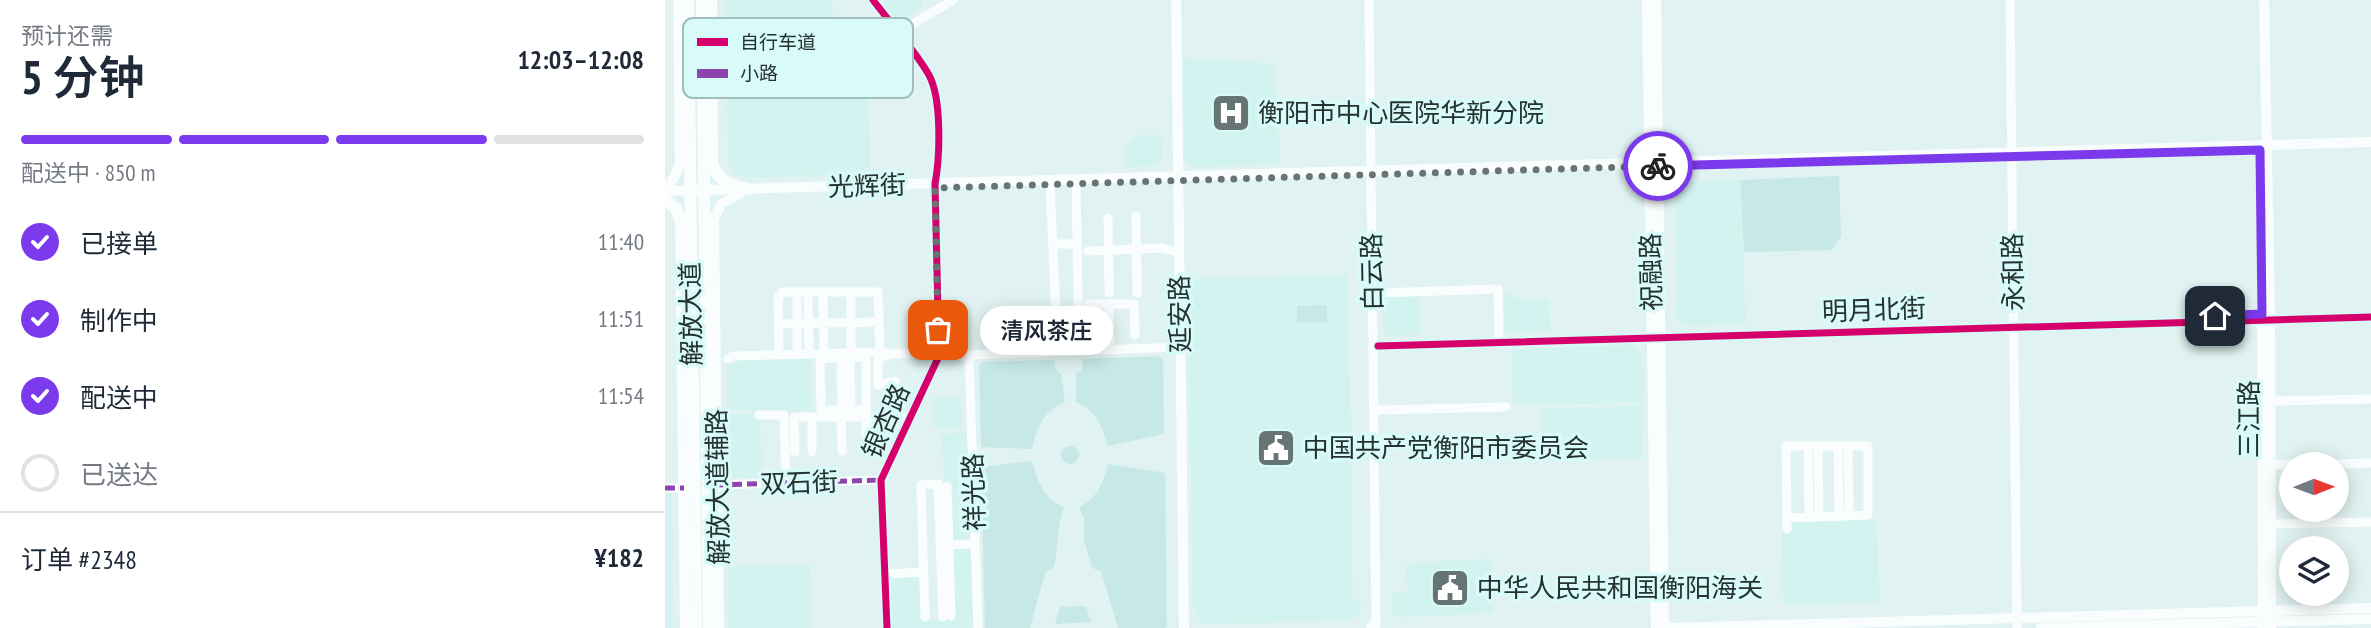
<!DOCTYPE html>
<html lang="zh">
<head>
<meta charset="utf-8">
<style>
  :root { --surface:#fff; --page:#f2f2f3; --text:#1f2937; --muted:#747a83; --line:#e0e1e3; --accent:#7c3aed }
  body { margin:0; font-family:"PT Sans Narrow","Noto Sans SC",sans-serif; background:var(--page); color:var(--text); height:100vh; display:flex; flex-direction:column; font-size:26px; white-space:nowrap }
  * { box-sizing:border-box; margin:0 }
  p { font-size:23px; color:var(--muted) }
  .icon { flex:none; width:38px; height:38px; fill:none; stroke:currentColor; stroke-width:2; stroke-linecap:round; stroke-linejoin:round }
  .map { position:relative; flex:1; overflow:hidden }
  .drawer { display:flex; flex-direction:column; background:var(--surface); width:665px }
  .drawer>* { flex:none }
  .needle { width:46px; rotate:89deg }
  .controls { position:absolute; left:1614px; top:452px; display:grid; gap:14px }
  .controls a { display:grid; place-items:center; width:70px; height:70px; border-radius:50%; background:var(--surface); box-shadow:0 4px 18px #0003; font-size:35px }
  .pin { position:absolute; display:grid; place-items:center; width:60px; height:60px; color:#fff; margin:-30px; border-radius:14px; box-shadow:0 4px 10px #0006 }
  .courier { position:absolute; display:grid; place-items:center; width:70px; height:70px; margin:-35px; border:5px solid #7c3aed; border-radius:50%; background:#fff; color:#222; box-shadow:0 2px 9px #0007 }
  .bubble { position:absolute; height:49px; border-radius:24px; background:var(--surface); box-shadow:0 4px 18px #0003; font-size:23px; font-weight:600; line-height:49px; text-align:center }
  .headline em { font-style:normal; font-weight:600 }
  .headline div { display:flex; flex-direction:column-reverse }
  .headline { display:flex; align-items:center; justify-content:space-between; height:119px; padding:0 21px }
  h1 { font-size:46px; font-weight:600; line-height:52px }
  .bar { display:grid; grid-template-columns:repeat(4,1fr); gap:10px 7px; align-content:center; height:84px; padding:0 21px }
  .bar i { height:9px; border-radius:5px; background:var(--line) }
  .bar .active { background:var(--accent) }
  .bar p { grid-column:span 4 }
  .line { display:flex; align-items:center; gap:18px; padding:0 21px; border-top:2px solid var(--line) }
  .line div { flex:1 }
  ol { padding:0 21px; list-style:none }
  li { display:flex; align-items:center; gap:21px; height:77px }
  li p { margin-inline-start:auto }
  li .icon { padding:7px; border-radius:50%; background:var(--accent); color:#fff; stroke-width:4 }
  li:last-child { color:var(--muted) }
  li i { width:38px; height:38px; border:4px solid var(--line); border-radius:50% }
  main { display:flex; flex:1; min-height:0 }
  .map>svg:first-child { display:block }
  .built { fill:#d2f3f0 }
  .green { fill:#c6e8e6 }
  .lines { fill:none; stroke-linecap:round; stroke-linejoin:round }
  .minor { stroke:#fafdfd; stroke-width:9 }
  .major { stroke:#fafdfd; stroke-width:10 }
  .highway { stroke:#fafdfd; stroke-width:12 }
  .quiet { stroke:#8e44ad; stroke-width:5; stroke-dasharray:10 5; stroke-linecap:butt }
  .cycleway-casing { stroke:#d8faf8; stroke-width:11 }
  .cycleway { stroke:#d6006c; stroke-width:7 }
  .done { stroke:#667574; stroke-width:7; stroke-dasharray:0 12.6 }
  .route { stroke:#7c3aed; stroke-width:9 }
  .labels { text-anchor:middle; stroke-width:7; stroke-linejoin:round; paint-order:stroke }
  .poi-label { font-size:26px; fill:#253231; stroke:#d8faf8; text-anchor:start }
  .street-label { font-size:26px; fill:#253231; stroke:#d8faf8 }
  .key { fill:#d8faf8; stroke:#a2bebc; stroke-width:2 }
  .key-label { font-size:19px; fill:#253231 }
</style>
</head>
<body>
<main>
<section class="drawer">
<div class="headline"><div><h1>5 分钟</h1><p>预计还需</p></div><em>12:03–12:08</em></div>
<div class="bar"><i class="active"></i><i class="active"></i><i class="active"></i><i></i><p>配送中 · 850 m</p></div>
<ol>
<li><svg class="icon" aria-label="check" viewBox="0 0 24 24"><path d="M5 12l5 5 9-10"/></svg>已接单<p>11:40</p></li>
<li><svg class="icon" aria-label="check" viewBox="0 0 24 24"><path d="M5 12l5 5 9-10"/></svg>制作中<p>11:51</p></li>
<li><svg class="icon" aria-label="check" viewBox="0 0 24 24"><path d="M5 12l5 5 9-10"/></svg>配送中<p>11:54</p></li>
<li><i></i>已送达</li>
</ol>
<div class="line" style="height:91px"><div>订单 #2348</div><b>¥182</b></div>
</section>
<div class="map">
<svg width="1706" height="628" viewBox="0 0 1706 628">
  <rect width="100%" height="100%" fill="#e0f2f1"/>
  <path class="built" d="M59,0H167L169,25L204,74L205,173L83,178L70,175L63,161Z
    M221,0H257V7L232,26L222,14Z
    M518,58L610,64L615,165L526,167L523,164L519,158Z
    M471,135H496L497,158L494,163L489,166L460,167V148Z
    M1075,180L1081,325L1021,326L1013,321L1010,313V191L1013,185L1018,182Z
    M682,275L686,434L690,435L691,439H697L698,458H691L690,461L686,462L688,600H696L695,615L683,621L538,624L532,617L528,606L522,279Z
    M839,291L854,300L884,299L885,331L840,332Z
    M755,294L756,334L722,336L719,334L718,296Z
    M294,325V347L283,346L279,341V326Z
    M968,345L978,358L979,403L848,405L847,350Z
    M146,357L148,412L62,410V363H70L71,359Z
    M297,397V428L269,429L268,398Z
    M976,406L977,458L877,460L876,408Z
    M95,414L97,477L67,478L62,474L61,415Z
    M302,433L308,628H224L223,577L257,576L258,620H284L277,434Z
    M0,491H7L8,628H0Z
    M1212,519L1214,602L1118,605L1117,521Z
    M827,559L828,613L735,617L728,614L727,593L742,592L741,563Z
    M145,565L147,628H64L63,567Z"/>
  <path class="green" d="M1174,176L1176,236L1167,250L1079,252L1075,180Z
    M662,305V322L632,323V306Z
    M493,356L498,360L499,434L443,446C437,426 431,410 411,402V374L417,370L418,359Z
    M389,360L391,370L396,374L400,402C379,409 371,429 367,449L316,447L314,366L317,362Z
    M396 455a9 9 0 1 1 18 0a9 9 0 1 1-18 0Z
    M367,461C372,480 379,500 399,507C392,525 393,548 389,567L380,573L365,628H320L316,467Z
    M443,464L500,473L502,625L500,628H453L436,571L427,568L419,540V518L414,507C433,498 438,483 443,464Z
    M421,606L426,622L390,624L395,607Z"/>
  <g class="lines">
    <path class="minor" d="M208,0C226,24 249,49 264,75C277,99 275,157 270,184L274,356L216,480L222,628
      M704,0L711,625
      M1345,0L1352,628
      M233,33L288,0
      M411,183L414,351
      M385,184L391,316L414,315
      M471,216L472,293
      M443,218L444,293
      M389,244H412
      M423,251L497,248L508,251
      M132,292V354
      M143,292L144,354
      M158,292L159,354
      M186,292V353
      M713,293L833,289L834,337
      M444,304L445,350
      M423,318V304H469L470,335
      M114,324L214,322
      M713,346L1706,317
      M114,355L113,297L118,292H213L215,352
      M224,355L213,358V385L230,381
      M201,357V409L156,410L155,359Z
      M176,358L177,409
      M185,358L186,409
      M63,359L68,356L218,352L226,354L266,353L274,356L304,355
      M1605,401L1706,399
      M714,410L841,407
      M94,415H119L121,483
      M176,416L177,451
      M147,417V452
      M201,417V436L212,440L220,418
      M1143,446L1144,518
      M1153,446L1154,517
      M1173,446L1174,517
      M1183,446L1184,516
      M130,452L129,417H246
      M1668,464L1706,463
      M1605,465L1626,464
      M52,485L216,480
      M282,486L286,616
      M0,488H19
      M1122,518L1203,515V446H1121L1122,518V529
      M1606,524L1706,522
      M284,545L310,544
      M221,574L259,572
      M260,617L256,485L273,484L278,617
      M313,628L304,355L515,347"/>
    <path class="major" d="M47,0L48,167
      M511,0L519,628
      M982,0L991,628
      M991,0L999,628
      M1599,0L1605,314L1606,628
      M0,187L8,179L15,165L13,0
      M0,191L1706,142
      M15,224L20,628
      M1597,272L1598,628
      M54,628L49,219L56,204L74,194
      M706,628L711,621
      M1005,628L1706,608
      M1376,628L1706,619"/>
    <path class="highway" d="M23,0L31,628
      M37,0L44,628
      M40,150C53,176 52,183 83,189
      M0,200L11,209L22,237"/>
    <path class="quiet" d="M52,485L216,480
      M0,488H19"/>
    <g class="cycleway-casing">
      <path id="cycleway" d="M208,0C226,24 249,49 264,75C277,99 275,157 270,184L274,356L216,480L222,628
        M713,346L1706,317"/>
    </g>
    <use href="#cycleway" class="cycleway"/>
  </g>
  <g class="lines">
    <path class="done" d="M273,330L270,188L993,166"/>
    <path class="route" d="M993,166L1595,150L1597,314L1550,316"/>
  </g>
  <defs>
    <g id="hospital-square" transform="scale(2.0125)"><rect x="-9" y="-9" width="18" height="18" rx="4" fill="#667574" stroke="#d8faf8"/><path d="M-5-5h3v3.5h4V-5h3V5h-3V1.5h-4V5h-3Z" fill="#fff"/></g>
    <g id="civic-square" transform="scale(2.0125)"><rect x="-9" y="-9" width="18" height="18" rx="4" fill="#667574" stroke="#d8faf8"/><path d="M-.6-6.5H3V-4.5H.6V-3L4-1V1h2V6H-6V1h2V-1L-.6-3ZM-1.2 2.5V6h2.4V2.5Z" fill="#fff"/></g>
  </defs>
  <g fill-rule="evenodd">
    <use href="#hospital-square" x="566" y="113"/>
    <use href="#civic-square" x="611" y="448"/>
    <use href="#civic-square" x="785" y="588"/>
  </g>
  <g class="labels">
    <g class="poi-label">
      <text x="593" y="122">衡阳市中心医院华新分院</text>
      <text x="638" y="457">中国共产党衡阳市委员会</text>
      <text x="812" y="597">中华人民共和国衡阳海关</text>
    </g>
    <g class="street-label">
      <text transform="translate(202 186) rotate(-2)" y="9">光辉街</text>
      <text transform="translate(707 272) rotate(-91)" y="9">白云路</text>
      <text transform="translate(986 272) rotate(-91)" y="9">祝融路</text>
      <text transform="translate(1348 272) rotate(-91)" y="9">永和路</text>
      <text transform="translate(1209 310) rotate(-2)" y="9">明月北街</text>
      <text transform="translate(26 314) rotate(-91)" y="9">解放大道</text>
      <text transform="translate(515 314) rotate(-91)" y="9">延安路</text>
      <text transform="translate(1584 419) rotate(-90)" y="9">三江路</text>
      <text transform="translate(221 421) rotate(-66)" y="9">银杏路</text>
      <text transform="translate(134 483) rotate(-2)" y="9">双石街</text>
      <text transform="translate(53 487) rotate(-91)" y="9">解放大道辅路</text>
      <text transform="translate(309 492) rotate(-92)" y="9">祥光路</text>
    </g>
  </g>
  <rect x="18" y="18" width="230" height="80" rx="10" class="key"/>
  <rect x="32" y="38" width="31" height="8" fill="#d6006c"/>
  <rect x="32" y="69" width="31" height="9" fill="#8e44ad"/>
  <g class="key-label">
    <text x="75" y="49">自行车道</text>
    <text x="75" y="80">小路</text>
  </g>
</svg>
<div class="controls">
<a><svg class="needle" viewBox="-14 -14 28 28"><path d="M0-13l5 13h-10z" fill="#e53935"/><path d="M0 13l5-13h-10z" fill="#747a83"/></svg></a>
<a><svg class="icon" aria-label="layers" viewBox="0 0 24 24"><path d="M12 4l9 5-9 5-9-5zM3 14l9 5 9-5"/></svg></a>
</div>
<div class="pin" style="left:273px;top:330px;background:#ea580c"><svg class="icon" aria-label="bag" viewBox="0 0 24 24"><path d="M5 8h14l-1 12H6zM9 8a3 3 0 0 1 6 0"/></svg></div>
<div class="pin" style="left:1550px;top:316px;background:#1f2937"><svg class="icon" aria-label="home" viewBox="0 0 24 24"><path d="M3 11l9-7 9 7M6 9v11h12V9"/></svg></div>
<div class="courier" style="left:993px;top:166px"><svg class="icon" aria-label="bike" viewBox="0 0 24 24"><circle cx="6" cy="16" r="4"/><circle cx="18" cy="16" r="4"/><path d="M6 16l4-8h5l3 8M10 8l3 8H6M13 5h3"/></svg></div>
<div class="bubble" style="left:315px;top:306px;width:133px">清风茶庄</div>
</div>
</main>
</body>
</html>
